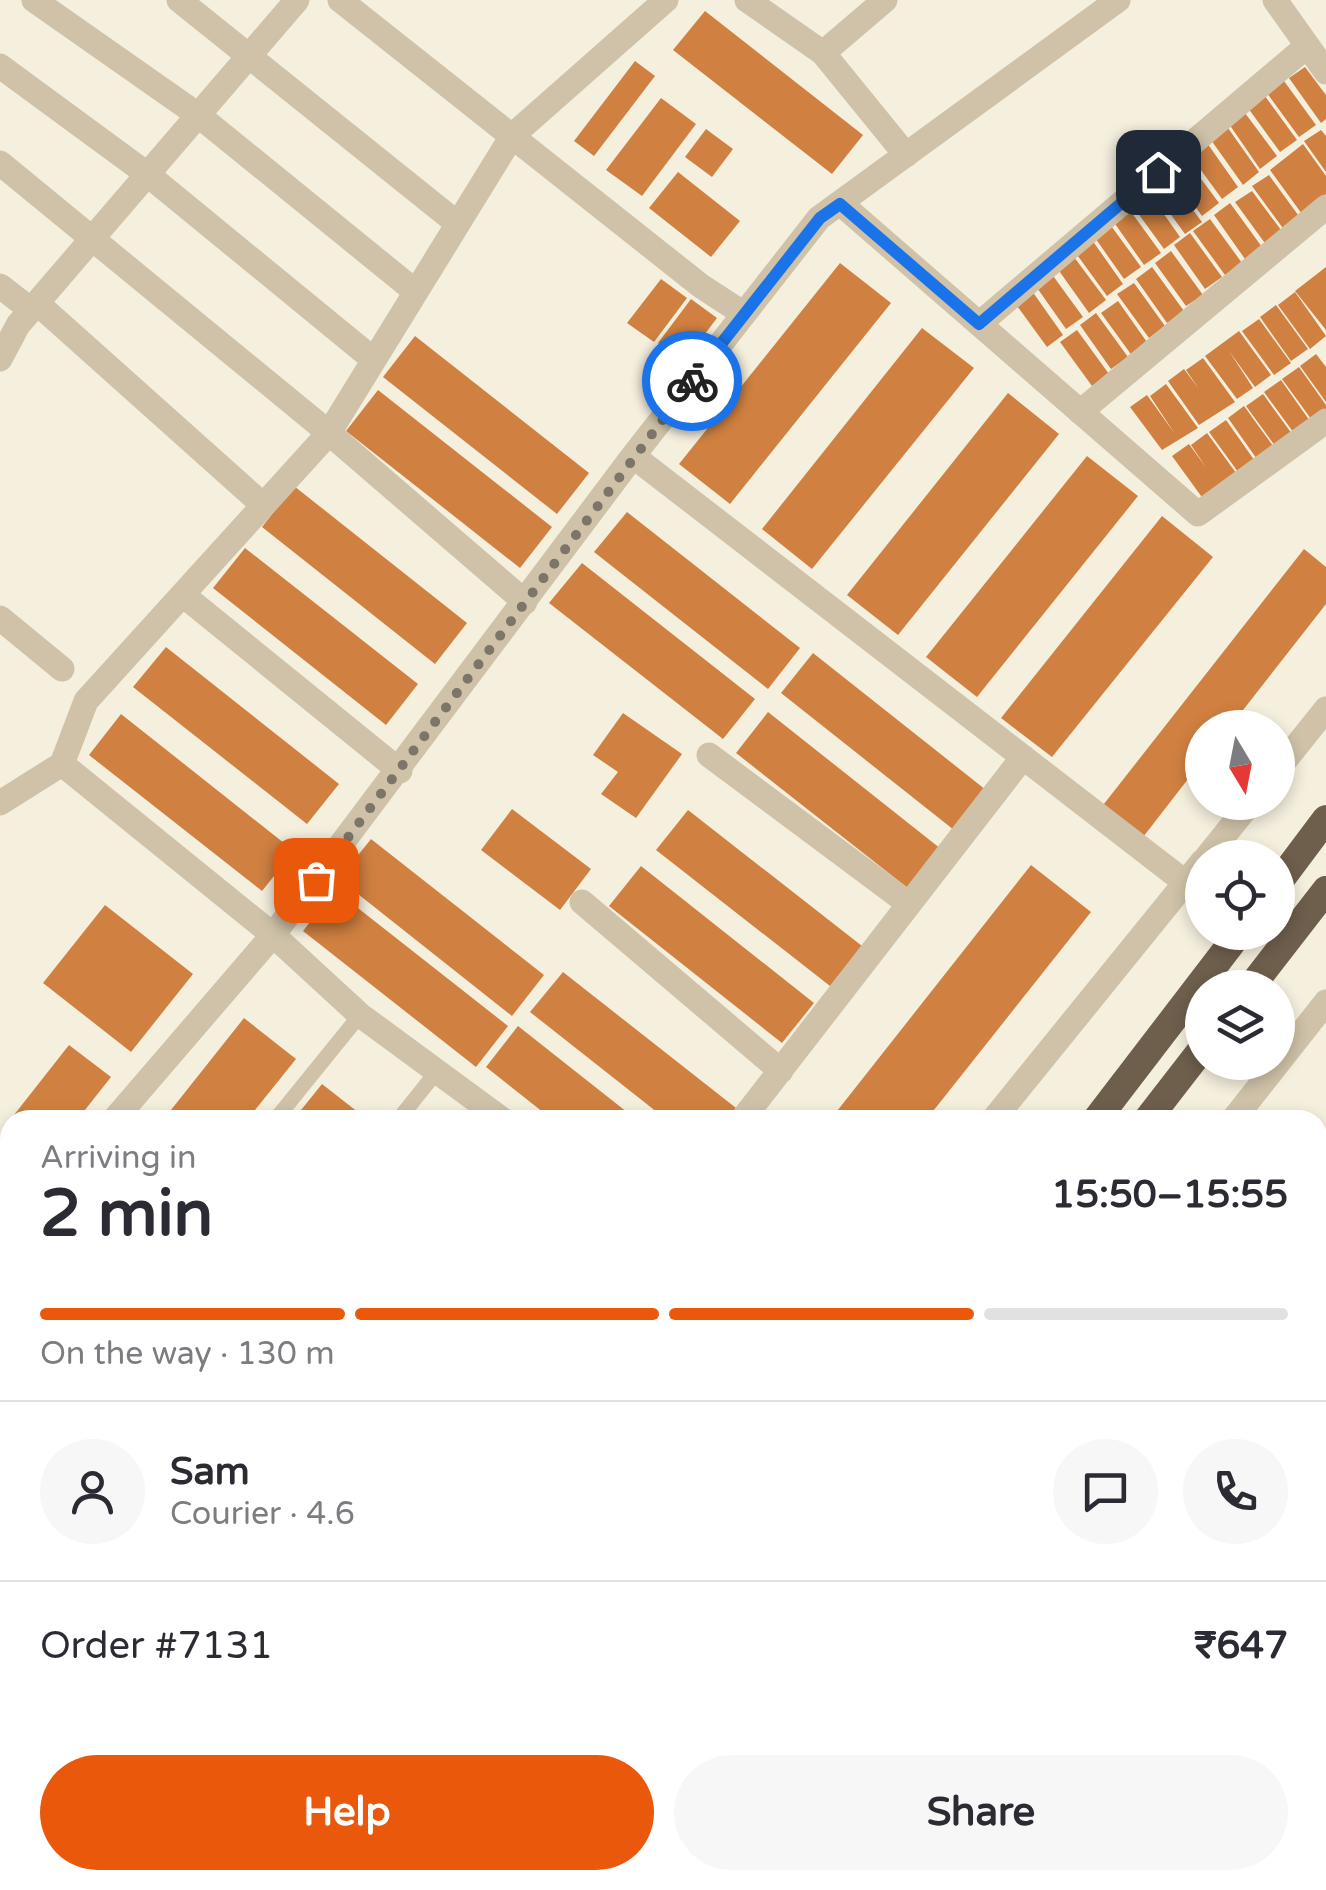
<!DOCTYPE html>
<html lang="en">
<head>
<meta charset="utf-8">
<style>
  :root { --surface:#fff; --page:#f7f7f7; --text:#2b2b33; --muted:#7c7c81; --line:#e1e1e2; --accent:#ea580c }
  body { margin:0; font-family:"Varela Round",sans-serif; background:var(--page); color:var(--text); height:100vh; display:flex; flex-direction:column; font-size:38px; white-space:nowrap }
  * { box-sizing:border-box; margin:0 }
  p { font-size:32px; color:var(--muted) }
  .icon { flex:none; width:55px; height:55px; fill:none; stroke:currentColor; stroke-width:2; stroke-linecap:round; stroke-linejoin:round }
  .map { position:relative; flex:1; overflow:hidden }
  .drawer { position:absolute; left:0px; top:1110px; width:1328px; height:780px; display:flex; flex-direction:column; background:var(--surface); border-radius:30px 30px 0 0; box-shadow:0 5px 15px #0003 }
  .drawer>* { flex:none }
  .needle { width:65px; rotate:170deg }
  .controls { position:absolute; left:1185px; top:710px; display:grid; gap:20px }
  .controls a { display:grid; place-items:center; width:110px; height:110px; border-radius:50%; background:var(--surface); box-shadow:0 5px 15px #0003; font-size:50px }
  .pin { position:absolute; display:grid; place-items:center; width:85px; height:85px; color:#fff; margin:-42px; border-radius:20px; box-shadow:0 5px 15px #0006 }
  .courier { position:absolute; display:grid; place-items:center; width:100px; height:100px; margin:-50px; border:8px solid #1a73e8; border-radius:50%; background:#fff; color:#222; box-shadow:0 2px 12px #0007 }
  .headline em { font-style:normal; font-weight:700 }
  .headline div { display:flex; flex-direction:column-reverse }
  .headline { display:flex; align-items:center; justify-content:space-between; height:170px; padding:0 40px }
  h1 { font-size:65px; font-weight:700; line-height:75px }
  .bar { display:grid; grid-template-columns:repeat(4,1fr); gap:15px 10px; align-content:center; height:120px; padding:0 40px }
  .bar i { height:12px; border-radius:8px; background:var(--line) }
  .bar .current { background:var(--accent) }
  .bar p { grid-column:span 4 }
  .line { display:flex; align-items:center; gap:25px; padding:0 40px; border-top:2px solid var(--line) }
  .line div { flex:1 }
  .round { display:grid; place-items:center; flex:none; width:105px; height:105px; border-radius:52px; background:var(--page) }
  .cta { display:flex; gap:20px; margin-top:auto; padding:20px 40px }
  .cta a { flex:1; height:115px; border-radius:60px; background:var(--accent); color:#fff; font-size:40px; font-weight:700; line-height:115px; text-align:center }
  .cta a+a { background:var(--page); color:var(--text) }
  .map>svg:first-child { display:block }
  .building { fill:#d08141 }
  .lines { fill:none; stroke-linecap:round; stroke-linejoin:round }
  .service { stroke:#cfc2a9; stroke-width:15 }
  .minor { stroke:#cfc2a9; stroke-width:25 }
  .tertiary { stroke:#cfc2a9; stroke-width:25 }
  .trunk { stroke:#6e5e4c; stroke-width:28 }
  .done { stroke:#7c7568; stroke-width:10; stroke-dasharray:0 18 }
  .route { stroke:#1a73e8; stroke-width:12 }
</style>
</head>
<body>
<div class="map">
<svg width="1326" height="1890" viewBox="0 0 1326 1890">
  <rect width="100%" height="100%" fill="#f5efde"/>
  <path class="building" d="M705,11L863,135L832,174L673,50Z
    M635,61L655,76L594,156L574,141Z
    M1305,67L1326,95V119L1321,123L1289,78Z
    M1284,81L1316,125L1299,137L1267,93Z
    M1265,96L1297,140L1280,152L1248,108Z
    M661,98L696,124L642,196L606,170Z
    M1245,113L1277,156L1260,169L1229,124Z
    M1228,128L1259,172L1243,185L1211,140Z
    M706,129L733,149L712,177L685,157Z
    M1321,130L1326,136V172L1304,141Z
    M1207,143L1238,187L1222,199L1190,155Z
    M1303,144L1326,176V194L1302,214L1270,170Z
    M1187,160L1219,203L1202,216L1170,171Z
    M678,172L740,221L711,257L649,208Z
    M1269,175L1301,219L1285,231L1252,186Z
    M1169,178L1202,222L1185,234L1153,190Z
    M1252,191L1284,234L1267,246L1235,202Z
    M1149,193L1180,237L1164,249L1132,205Z
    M1230,203L1262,247L1245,259L1214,215Z
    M1129,209L1161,253L1144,265L1113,221Z
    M1210,219L1242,263L1225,275L1193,231Z
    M1109,223L1141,267L1124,279L1093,235Z
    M1190,233L1222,277L1205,289L1174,245Z
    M1092,240L1123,284L1107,296L1075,252Z
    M1171,251L1203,295L1186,306L1155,263Z
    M1074,257L1106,300L1089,313L1057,268Z
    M840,263L891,303L730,504L679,464Z
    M1152,267L1184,311L1167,323L1136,279Z
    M1326,267V330L1295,291Z
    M1051,273L1083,317L1066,329L1035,285Z
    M661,279L687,298L654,342L627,323Z
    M1134,283L1165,326L1149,338L1117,294Z
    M1032,291L1063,335L1047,347L1015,303Z
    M1295,292L1326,336L1310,349L1278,305Z
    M691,299L717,318L683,363L658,343Z
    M1118,301L1149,345L1133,357L1101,313Z
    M1276,305L1308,349L1291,361L1260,317Z
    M1096,313L1128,357L1111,369L1080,325Z
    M1259,319L1291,363L1274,375L1242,331Z
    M922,328L974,368L812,569L762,529Z
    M1077,330L1109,374L1092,386L1060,342Z
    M1239,331L1271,375L1255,387L1229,351L1253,388L1237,399L1205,356Z
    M415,336L589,473L557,514L383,377Z
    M1316,354L1326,367V402L1300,366Z
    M1203,358L1235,402L1199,425L1168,381L1184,369L1199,389L1186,370Z
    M1299,367L1326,405V415L1314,423L1282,379Z
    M1281,380L1312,424L1296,436L1264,392Z
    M1166,384L1198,428L1162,450L1130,407L1147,395L1175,434L1150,396Z
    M378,390L552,527L520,568L346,431Z
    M1008,393L1059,434L898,635L847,595Z
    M1263,394L1295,438L1278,450L1246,406Z
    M1244,406L1276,450L1259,462L1228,418Z
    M1226,420L1257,464L1241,476L1209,432Z
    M1207,433L1239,477L1204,500L1172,456L1189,444L1207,469L1191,445Z
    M1087,456L1138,496L977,697L926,657Z
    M294,486L467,623L435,664L262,527Z
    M627,512L800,648L768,689L594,552Z
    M1162,516L1213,557L1052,757L1001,718Z
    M245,548L418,684L386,725L213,588Z
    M1304,549L1326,567V604L1229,728H1202V761L1140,841L1100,809Z
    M582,563L755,699L723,739L549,603Z
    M166,647L339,784L307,824L133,687Z
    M813,653L986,790L954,830L781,693Z
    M768,712L941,849L909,889L736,753Z
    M623,713L682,754L636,818L601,794L618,772L593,755Z
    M121,714L294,851L262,891L89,755Z
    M512,809L591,869L560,910L481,850Z
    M688,810L862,946L830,986L656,850Z
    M371,839L544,975L512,1016L339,879Z
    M1031,865L1091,912L926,1120H830Z
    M641,866L814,1003L782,1043L609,906Z
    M335,890L508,1026L476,1067L303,931Z
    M105,905L193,974L131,1052L43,983Z
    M563,972L736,1108L727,1120H667L530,1012Z
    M244,1018L296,1059L247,1120H163Z
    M518,1026L637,1120H553L486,1067Z
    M69,1045L111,1077L77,1120H10Z
    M322,1084L368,1120H293Z
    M1326,1270V1355L1318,1356V1271Z
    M1326,1384V1469L1318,1470V1385Z
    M1326,1503V1587L1318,1588V1504Z
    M1326,1706V1890H1318V1708Z
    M795,1880H929L941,1890H807Z
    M1051,1880H1160V1890H1057L1048,1885Z
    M1237,1880H1290L1291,1890H1239Z"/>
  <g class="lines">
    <path class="service" d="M275,1120L360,1015
      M398,1120L438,1070
      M1318,1366L1326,1365
      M1318,1491L1326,1490
      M1318,1618L1326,1617
      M0,1639L10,1635
      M0,1763L10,1760
      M0,1865L10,1861
      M774,1880L785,1890"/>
    <path class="minor" d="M34,0L198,115L416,292
      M179,0L458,224
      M340,0L701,286L744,314
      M747,0L823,53L906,155
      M1275,0L1326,72
      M823,53L885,0
      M0,66L147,174L374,360
      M0,163L329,433L525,602
      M840,203L1198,514L1326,421
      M0,286L31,310
      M37,303L263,505
      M979,324L1307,46
      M0,359L18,325L297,0
      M1080,412L1326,207
      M633,456L1186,883
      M183,595L400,771
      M0,618L62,669
      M709,755L909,904
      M62,764L273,935L360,1015L503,1120
      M0,803L62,764L86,701L329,433L512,136L666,0
      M582,902L781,1071
      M114,1120L273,935L633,456L819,218L1118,0
      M742,1120L1023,757
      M0,1177L10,1183
      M1318,1186L1326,1189
      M0,1251L10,1240"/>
    <path class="tertiary" d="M1278,769L1326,709
      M1206,858L1251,802
      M993,1120L1202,862
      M1233,1120L1326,1002
      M0,1316L10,1323
      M0,1392L10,1399
      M1222,1880L1223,1890
      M308,1890L319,1880
      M581,1890L592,1880"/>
    <path class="trunk" d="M1278,883L1326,819
      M1250,988L1326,890
      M1096,1120L1240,932
      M1147,1120L1202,1049
      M463,1890L473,1880
      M521,1890L532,1880"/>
  </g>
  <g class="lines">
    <path class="done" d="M316,880L692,381"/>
    <path class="route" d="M692,381L820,218L840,204L979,324L1158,172"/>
  </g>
</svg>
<div class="controls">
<a><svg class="needle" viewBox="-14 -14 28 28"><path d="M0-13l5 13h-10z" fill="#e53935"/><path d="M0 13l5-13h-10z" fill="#7c7c81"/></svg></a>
<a><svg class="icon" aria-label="locate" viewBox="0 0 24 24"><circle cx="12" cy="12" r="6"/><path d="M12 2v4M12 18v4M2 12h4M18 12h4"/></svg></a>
<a><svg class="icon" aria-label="layers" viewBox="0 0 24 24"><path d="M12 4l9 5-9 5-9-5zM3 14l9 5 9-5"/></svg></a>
</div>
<div class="pin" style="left:316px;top:880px;background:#ea580c"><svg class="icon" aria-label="bag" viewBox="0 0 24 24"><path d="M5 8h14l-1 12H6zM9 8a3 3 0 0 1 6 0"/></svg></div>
<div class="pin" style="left:1158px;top:172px;background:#1f2937"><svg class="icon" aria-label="home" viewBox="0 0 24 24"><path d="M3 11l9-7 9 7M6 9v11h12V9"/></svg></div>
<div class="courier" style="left:692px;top:381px"><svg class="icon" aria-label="bike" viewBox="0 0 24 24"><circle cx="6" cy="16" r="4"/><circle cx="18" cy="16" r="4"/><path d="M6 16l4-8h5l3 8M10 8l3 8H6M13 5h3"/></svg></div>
<section class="drawer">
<div class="headline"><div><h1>2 min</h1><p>Arriving in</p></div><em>15:50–15:55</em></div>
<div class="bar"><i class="current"></i><i class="current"></i><i class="current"></i><i></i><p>On the way · 130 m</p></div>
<div class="line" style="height:180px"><a class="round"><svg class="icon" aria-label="person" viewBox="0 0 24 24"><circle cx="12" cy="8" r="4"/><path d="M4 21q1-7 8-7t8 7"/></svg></a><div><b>Sam</b><p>Courier · 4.6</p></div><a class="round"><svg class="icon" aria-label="chat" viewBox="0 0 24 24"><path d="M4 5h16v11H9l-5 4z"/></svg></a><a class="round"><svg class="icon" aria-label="phone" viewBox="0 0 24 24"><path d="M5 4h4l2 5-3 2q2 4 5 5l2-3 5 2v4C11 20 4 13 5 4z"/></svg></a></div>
<div class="line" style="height:130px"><div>Order #7131</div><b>₹647</b></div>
<div class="cta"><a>Help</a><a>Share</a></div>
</section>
</div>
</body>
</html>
